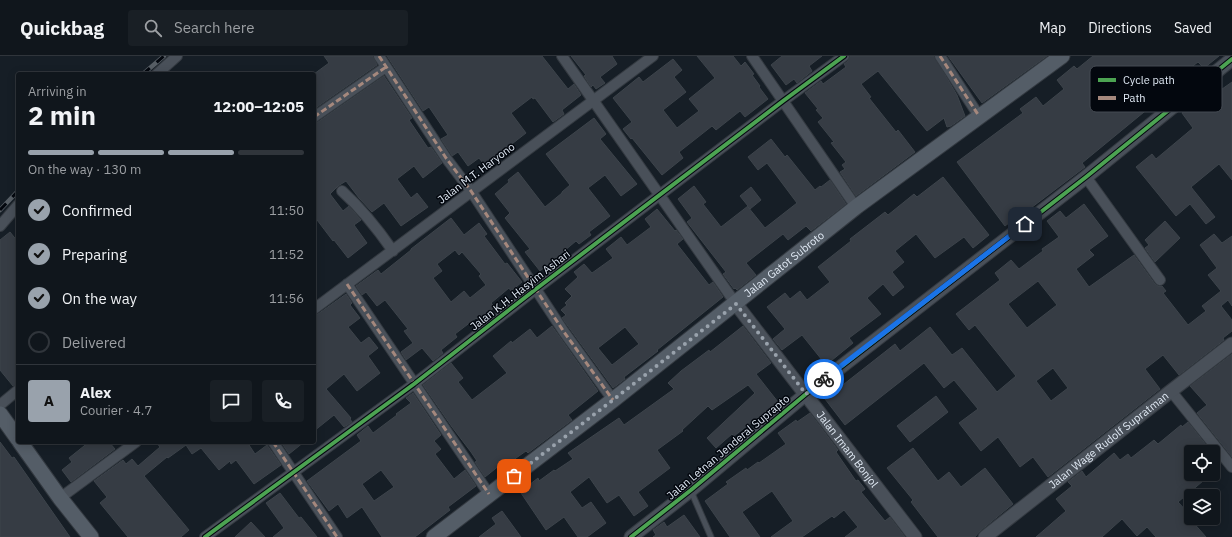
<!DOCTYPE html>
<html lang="en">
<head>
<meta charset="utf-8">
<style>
  :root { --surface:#10161c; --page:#191f25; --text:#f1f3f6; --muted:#9c9fa3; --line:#30353b; --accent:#99a2ac }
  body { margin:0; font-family:"IBM Plex Sans",sans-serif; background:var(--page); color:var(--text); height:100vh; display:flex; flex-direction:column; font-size:15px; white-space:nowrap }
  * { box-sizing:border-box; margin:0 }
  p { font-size:13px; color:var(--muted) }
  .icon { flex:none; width:22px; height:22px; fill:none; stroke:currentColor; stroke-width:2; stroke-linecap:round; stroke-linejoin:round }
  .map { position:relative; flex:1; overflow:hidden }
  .side { position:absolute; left:16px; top:16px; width:300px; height:372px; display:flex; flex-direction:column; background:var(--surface); border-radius:4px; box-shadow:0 2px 10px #0003,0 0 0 1px var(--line) }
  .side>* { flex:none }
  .controls { position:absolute; left:1184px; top:389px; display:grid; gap:8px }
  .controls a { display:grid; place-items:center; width:36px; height:36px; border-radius:4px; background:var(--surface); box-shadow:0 2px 10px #0003,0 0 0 1px var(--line); font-size:20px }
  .pin { position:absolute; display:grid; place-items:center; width:34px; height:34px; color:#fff; margin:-17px; border-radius:8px; box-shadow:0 2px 6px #0006 }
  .courier { position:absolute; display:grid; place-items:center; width:40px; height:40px; margin:-20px; border:3px solid #1a73e8; border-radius:50%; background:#fff; color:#222; box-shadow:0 1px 5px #0007 }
  .summary em { font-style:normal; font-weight:700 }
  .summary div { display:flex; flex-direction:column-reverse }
  .summary { display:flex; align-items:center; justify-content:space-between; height:68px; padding:0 12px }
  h1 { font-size:26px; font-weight:700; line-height:30px }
  .bar { display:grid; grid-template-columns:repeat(4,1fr); gap:6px 4px; align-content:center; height:48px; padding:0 12px }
  .bar i { height:5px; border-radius:3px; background:var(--line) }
  .bar .selected { background:var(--accent) }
  .bar p { grid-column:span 4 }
  .line { display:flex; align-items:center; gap:10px; padding:0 12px; border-top:1px solid var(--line) }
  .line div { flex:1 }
  .round { display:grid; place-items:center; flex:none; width:42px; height:42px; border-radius:4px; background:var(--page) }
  ol { padding:0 12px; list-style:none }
  li { display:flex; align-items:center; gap:12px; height:44px }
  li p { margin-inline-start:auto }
  li .icon { padding:4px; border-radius:50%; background:var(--accent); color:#111; stroke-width:4 }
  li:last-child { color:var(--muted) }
  li i { width:22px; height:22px; border:2px solid var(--line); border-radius:50% }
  header { display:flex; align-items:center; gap:24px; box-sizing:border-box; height:56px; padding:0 20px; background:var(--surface); border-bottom:1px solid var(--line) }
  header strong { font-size:19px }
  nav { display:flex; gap:22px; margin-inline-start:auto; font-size:14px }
  .search { width:280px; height:36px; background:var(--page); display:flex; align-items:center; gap:10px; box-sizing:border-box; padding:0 14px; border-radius:4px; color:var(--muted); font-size:15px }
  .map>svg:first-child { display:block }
  .building { fill:#363c44; stroke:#3d444b; fill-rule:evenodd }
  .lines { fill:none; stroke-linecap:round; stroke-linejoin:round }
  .service-casing { stroke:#343a41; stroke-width:7 }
  .minor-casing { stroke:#343a41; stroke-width:12 }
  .tertiary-casing { stroke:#343a41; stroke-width:15 }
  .secondary-casing { stroke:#343a41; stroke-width:17 }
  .service { stroke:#495059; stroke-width:5 }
  .minor { stroke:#495059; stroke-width:10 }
  .tertiary { stroke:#495059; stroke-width:13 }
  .secondary { stroke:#545d67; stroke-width:15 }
  .rail-casing { stroke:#575e65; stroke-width:4.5 }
  .rail { stroke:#03070e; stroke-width:3; stroke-dasharray:9; stroke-linecap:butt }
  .quiet { stroke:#a5887d; stroke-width:3; stroke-dasharray:6 3; stroke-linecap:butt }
  .cycleway-casing { stroke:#03070e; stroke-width:6 }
  .cycleway { stroke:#4ca352; stroke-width:4 }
  .done { stroke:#99a2ac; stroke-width:4; stroke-dasharray:0 7.2 }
  .route { stroke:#1a73e8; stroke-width:5 }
  .labels { text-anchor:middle; stroke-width:3; stroke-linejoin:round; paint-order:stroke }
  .street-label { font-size:11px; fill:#e0e9f4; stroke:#03070e }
  .key { fill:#03070e; stroke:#454b53; stroke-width:1 }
  .key-label { font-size:11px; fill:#e0e9f4 }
</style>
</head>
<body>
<header>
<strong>Quickbag</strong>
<div class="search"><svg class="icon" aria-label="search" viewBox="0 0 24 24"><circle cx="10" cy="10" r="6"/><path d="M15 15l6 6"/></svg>Search here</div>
<nav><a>Map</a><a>Directions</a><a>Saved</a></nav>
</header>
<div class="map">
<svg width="1232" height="481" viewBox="0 0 1232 481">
  <rect width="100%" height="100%" fill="#161e26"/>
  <path class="building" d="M324,0H373L377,9L314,53V18L329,7Z
    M387,0H542L568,33L574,28L581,39L562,54L564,58L553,66L535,42L533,43L532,41L511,57L526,77L508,91L509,92L486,111L479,102L468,110L458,96L452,100L451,98L441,83L448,79L429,51L423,55Z
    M571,0H612L617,8L600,21L605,27L596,33L593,29L591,31L584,20L586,19Z
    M697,0H733L741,10L745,6L754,18L752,19L760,30L759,31L768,43L745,61L740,55L716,74L712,70L679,96L683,102L662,119L632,82L631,83L623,73L632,66L613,42L639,21L643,26L673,3L682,14L674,21L686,36L663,54L677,72L699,55L689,43L715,22Z
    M782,0H822L809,10L812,15L797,27L794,23L786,29L771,9Z
    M850,0H934L957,39L965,60L951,70L947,71L944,62L927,75L878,15L861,28L871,41L869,42L896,76L898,74L915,96L856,140L840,116L845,113L842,109L846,106L831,87L834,86L818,66L823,62L816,54L818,53L805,37L821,25L823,28L846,11L844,8L848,5Z
    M948,0H1047L982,47Z
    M1093,0H1219L1204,12L1198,6L1168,29L1172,33L1082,107L1085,111L1023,158L1022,157L1005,170L957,106L1023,57L1020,53L1036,41L1043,50L1064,33L1057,24L1074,10L1077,13Z
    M384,20L412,62L409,64L428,92L431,91L442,107L423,122L414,110L397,123L411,142L417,137L428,151L401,170L384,147L372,156L359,142L346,125L338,130L330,138L343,155L349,150L361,164L354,169L367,187L348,202L334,184L333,185L314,160V67L318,66Z
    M1232,26V124L1219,108L1191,131L1215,161L1206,168L1190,148L1176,160L1136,111L1152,98L1156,103L1193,72L1182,57L1206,40L1208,43Z
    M594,62L606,78L600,83L637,128L621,140L605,119L588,132L610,160L589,176L591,179L579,188L576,185L540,215L525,196L530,193L505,162L510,157L495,138L509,126L508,124L518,116L545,151L562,137V136L570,129L546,98Z
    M771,83L785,101L787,99L815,134L820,130L821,131L830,124L846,148L811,175L806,170L788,184L783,178L746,207L756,219L737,234L735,232L734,233L723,218L726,216L687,166L692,162L678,143L694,130L706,146L703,148L721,171L748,150L740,140L751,131L761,144L750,153L748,151L765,172L797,147L767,107L758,114L748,101Z
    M943,121L989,179L973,192L964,181L935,202L916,178L895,195L904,206L892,216L904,231L893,240L883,228L867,242L881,258L849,282L853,287L826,309L802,279L782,294L773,283L785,273L767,251L785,237L790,243L800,235L807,244L830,226L818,211L851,185L850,183L885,156L888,159L914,138L917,141Z
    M1084,148L1108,180L1089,194L1094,199L1076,213L1089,231L1134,199L1155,228L1158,230H1162L1166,235L1163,237L1188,269L1206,255L1202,250L1221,235L1208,219L1217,212L1200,189L1214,178L1222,187L1232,180V250L1228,244L1221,250L1232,264V275L1223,282L1224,284L1179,319L1163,299L1145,313L1160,333L1048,421L1033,401L1020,411L998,381L981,395L959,367L978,353L954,324L944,332L924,307L845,369L825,343L895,288L900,295L930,271L952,299L962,292L997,336L1016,320L975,269L969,274L956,258L1000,224L995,217L1011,204L1019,213L1043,195L1042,193L1059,181L1047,165L1060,155L1066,162ZM1038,225L1057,249L1027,272L1008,248ZM1053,312L1068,332L1051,345L1036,325Z
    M657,153L675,175L676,174L683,183L677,188L709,229L713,226L723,241L657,294L658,295L624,321L625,323L613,332L562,262L566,259L561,254L567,249L565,247L572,240L565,233L578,221L574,216L584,208L592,217L613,202L606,193L621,181L627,189L651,171L645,163ZM625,271L639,288L612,309L598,292Z
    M451,162L464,179L479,167L487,178L484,180L505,208L507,207L522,226L511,235L509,232L491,247L495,251L478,264L476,262L455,278L457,281L441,294L443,297L433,305L422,292L406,304L401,296L413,287L404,275L408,273L385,244L377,250L366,236L362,239L356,230L378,214L381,218L411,194V193ZM455,194L459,199L462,196L481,218L479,220L486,229L470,242L464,235L451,246L433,222L442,215L437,208Z
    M1165,165L1180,182L1155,206L1145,192L1149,189L1145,184Z
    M10,176L18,186V328L13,330L0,314V184Z
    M346,238L352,247L350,249L360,262L348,271L361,287L369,281L378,292L368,300L380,317L357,335L344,318L326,333L351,362L350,363L352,366L344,371L334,359L314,375V259L318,258Z
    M552,270L598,335L568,359L572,364L528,397L526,395L502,412L500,409L485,421L475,406L477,405L471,396L452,371L423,329L451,307L463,322L458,326L472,344L507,317L493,300L511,285L512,287L530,273L537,282Z
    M743,270L771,307L756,318L778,346L734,380L732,378L716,392L707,382L755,337L748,329L712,354L708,350L682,374L683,375L657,394L670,412L638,436L648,450L634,460L619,439L607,447L589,421L570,436L582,452L591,446L606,467L587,481H578L564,461L546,474L521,437L530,431L529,429L538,422L539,425L554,414L555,415L573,403L568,397L619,362L624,369L674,333L668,327L681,315L709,294L710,296Z
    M1232,298V401L1197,357L1207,349L1190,330Z
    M413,337L441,379L434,385L441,393L435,398L454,423L465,414L476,430L448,451L450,454L415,481H382L362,451L347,462L338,448L329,455L307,425L361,385L357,379L368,370L373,377L397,359L396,358L411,347L406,342ZM381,414L394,431L374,445L362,428Z
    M936,340L948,356L910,386L897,370Z
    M810,357L838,394L836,396L856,425L858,424L865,433L861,436L885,465L890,461L905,481H845L858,471L844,454L834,462L832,460L802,481H771L793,465L772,435L742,456L760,481H730L705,445L728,428L726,426L746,412L747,414L758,406L759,407L786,388L778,377L796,364L797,366Z
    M1188,366L1211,395L1209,396H1191V418H1197L1203,425L1178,446L1191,460V462H1193L1191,464L1206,481H1156L1147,471L1137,480L1122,463L1102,481H1036L1066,455L1056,443L1072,430L1068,426L1082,415L1086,421L1114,397L1120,404L1128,398L1131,402L1154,384L1158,388L1181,369L1182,371Z
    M0,386L12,402L14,401L70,481H0Z
    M89,386H109L115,393L71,426L62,414L72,406L69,402Z
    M156,386H247L255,398L267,389L281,409L254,428L236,404L231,408L230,405L219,414L201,392L192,398L186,389L168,402L167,401L144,420L189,474L181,481H128L100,447L107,441L94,425L123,404L126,408L132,403L138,410L160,391Z
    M281,386H304L289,398Z
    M913,392L938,425L949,416L961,431L985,412L1013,448L980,475L975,481H938L911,446L913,444L887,412Z
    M280,437L299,462L301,461L317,481H273L284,472L266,447Z
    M502,455L521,481H479L496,468L492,462Z
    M684,459L700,481H653L656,479L653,474L664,466L667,471Z
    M251,466L265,481H235Z"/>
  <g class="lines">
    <g class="service-casing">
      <path id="service" d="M691,435L711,481"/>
    </g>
    <g class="minor-casing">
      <path id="minor" d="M379,0L446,102L471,135L564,276L613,344
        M562,0L736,248
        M752,0L856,151
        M940,0L979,60
        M157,18L177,0
        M314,61L386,11
        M1086,121L1160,224
        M342,135C363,154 377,172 393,195
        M0,170L18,149
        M347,228L489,438
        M314,253L653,0
        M1171,335L1232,411
        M0,349L18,334
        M273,386L337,481
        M60,442L136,386
        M205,481L414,328L536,233L783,45L844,0"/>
    </g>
    <g class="tertiary-casing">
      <g id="tertiary">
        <path id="s1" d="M736,248L915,481"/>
        <path d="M631,481L691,434L806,338L1086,121L1232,3"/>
        <path id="s2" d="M985,481L1171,335L1232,288"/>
      </g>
    </g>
    <g class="secondary-casing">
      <g id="secondary">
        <path d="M0,358L18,383"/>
        <path d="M20,386L60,442L91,481"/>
        <path id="s3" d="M434,481L613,344L856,151L1062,0"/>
      </g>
    </g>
    <use href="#service" class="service"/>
    <use href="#minor" class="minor"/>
    <use href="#tertiary" class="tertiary"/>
    <use href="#secondary" class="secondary"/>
    <g class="rail-casing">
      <path id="rail" d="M143,18L164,0
        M0,154L18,135"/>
    </g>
    <use href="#rail" class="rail"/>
    <path class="quiet" d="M379,0L446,102L471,135L564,276L613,344
      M940,0L979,60
      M314,61L386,11
      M347,228L489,438
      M273,386L337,481"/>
    <g class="cycleway-casing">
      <path id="cycleway" d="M205,481L414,328L536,233L783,45L844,0
        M631,481L691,434L806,338L1086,121L1232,3"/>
    </g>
    <use href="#cycleway" class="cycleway"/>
  </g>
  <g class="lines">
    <path class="done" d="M514,420L613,344L736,248L806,338L824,323"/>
    <path class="route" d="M824,323L1025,168"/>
  </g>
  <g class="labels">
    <g class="street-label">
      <text transform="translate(476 117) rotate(-37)" y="4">Jalan M.T. Haryono</text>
      <text dy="4" stroke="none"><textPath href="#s3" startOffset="444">Jalan Gatot Subroto</textPath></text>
      <text transform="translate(520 234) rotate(-38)" y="4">Jalan K.H. Hasyim Ashari</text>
      <text dy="4" stroke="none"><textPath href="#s2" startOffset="157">Jalan Wage Rudolf Supratman</textPath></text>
      <text transform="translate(728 391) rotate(-40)" y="4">Jalan Letnan Jenderal Suprapto</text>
      <text dy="4" stroke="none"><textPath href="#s1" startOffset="183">Jalan Imam Bonjol</textPath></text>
    </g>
  </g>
  <rect x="1090" y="10" width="132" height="46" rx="6" class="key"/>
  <rect x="1098" y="22" width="18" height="4" fill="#4ca352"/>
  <rect x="1098" y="40" width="18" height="4" fill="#a5887d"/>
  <g class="key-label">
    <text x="1123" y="28">Cycle path</text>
    <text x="1123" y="46">Path</text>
  </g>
</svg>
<div class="controls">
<a><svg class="icon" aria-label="locate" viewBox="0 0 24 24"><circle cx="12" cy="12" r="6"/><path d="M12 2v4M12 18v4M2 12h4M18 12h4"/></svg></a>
<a><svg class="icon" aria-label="layers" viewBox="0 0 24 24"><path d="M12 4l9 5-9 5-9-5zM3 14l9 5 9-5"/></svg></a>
</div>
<div class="pin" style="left:514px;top:420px;background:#ea580c"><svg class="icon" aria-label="bag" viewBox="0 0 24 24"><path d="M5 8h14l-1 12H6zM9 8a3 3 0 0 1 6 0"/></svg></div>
<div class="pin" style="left:1025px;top:168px;background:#1f2937"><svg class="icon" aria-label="home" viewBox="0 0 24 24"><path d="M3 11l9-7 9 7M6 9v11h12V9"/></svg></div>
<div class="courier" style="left:824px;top:323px"><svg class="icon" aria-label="bike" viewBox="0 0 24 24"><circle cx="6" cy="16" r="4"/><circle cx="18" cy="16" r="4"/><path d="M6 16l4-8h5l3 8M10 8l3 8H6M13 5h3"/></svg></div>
<section class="side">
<div class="summary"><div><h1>2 min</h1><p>Arriving in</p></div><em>12:00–12:05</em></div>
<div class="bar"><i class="selected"></i><i class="selected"></i><i class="selected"></i><i></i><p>On the way · 130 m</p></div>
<ol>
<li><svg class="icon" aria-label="check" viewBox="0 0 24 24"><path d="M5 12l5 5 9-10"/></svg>Confirmed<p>11:50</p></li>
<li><svg class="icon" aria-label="check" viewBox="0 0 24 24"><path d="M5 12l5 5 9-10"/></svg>Preparing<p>11:52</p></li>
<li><svg class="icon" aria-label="check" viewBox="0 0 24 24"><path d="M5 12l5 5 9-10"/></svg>On the way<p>11:56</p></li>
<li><i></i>Delivered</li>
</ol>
<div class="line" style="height:72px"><b class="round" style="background:var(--accent);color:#111">A</b><div><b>Alex</b><p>Courier · 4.7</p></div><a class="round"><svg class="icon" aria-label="chat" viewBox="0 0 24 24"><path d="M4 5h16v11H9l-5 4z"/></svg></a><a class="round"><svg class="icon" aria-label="phone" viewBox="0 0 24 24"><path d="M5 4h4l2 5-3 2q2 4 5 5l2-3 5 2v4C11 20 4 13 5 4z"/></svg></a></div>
</section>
</div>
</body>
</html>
